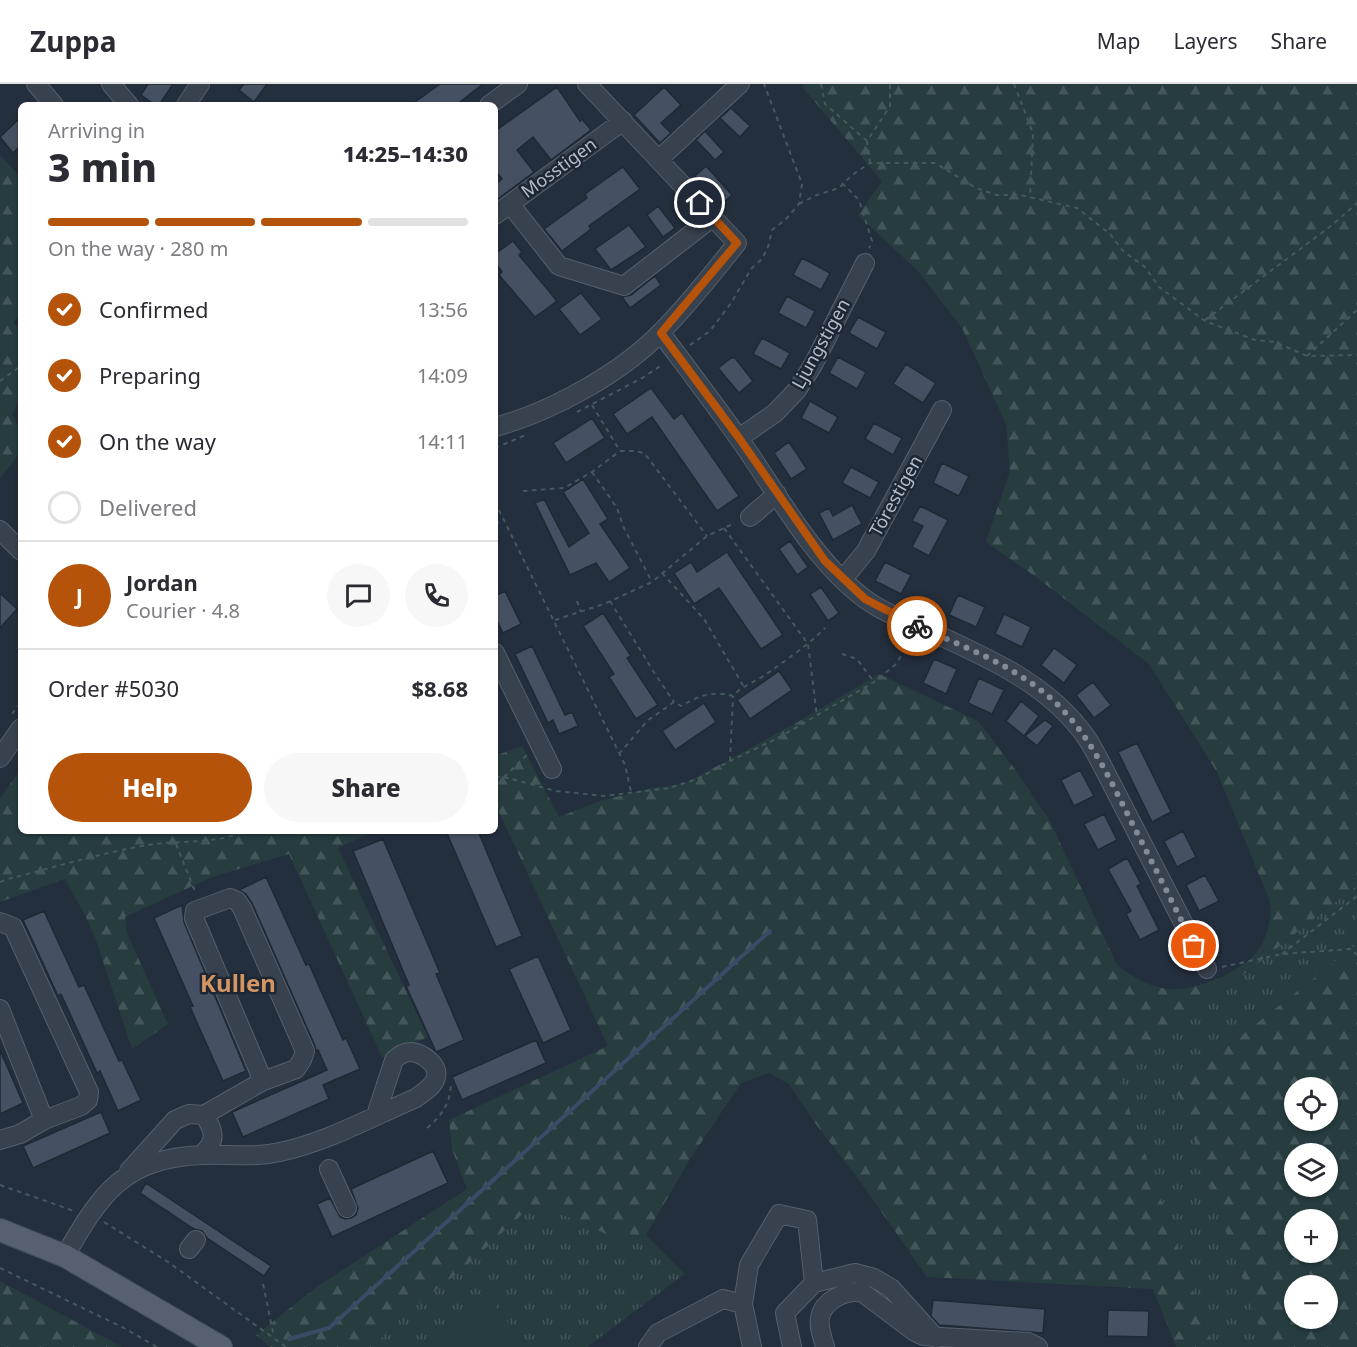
<!DOCTYPE html>
<html lang="en">
<head>
<meta charset="utf-8">
<style>
  :root { --surface:#fff; --page:#f7f7f7; --text:#2b2b33; --muted:#7c7c81; --line:#e1e1e2; --accent:#b45309 }
  body { margin:0; font-family:"Noto Sans",sans-serif; background:var(--page); color:var(--text); height:100vh; display:flex; flex-direction:column; font-size:22px; white-space:nowrap }
  * { box-sizing:border-box; margin:0 }
  p { font-size:20px; color:var(--muted) }
  .icon { flex:none; width:33px; height:33px; fill:none; stroke:currentColor; stroke-width:2; stroke-linecap:round; stroke-linejoin:round }
  .map { position:relative; flex:1; overflow:hidden }
  .panel { position:absolute; left:18px; top:18px; width:480px; height:732px; display:flex; flex-direction:column; background:var(--surface); border-radius:9px; box-shadow:0 2px 4px #0004 }
  .panel>* { flex:none }
  .buttons { position:absolute; left:1284px; top:993px; display:grid; gap:12px }
  .buttons a { display:grid; place-items:center; width:54px; height:54px; border-radius:50%; background:var(--surface); box-shadow:0 2px 4px #0004; font-size:30px }
  .pin { position:absolute; display:grid; place-items:center; width:51px; height:51px; color:#fff; margin:-26px; border:3px solid #fff; border-radius:50%; box-shadow:0 2px 6px #0007 }
  .courier { position:absolute; display:grid; place-items:center; width:60px; height:60px; margin:-30px; border:4px solid #b45309; border-radius:50%; background:#fff; color:#222; box-shadow:0 2px 8px #0007 }
  .overview em { font-style:normal; font-weight:800 }
  .overview div { display:flex; flex-direction:column-reverse }
  .overview { display:flex; align-items:center; justify-content:space-between; height:102px; padding:0 30px }
  h1 { font-size:39px; font-weight:800; line-height:45px }
  .bar { display:grid; grid-template-columns:repeat(4,1fr); gap:9px 6px; align-content:center; height:72px; padding:0 30px }
  .bar i { height:8px; border-radius:4px; background:var(--line) }
  .bar .current { background:var(--accent) }
  .bar p { grid-column:span 4 }
  .line { display:flex; align-items:center; gap:15px; padding:0 30px; border-top:2px solid var(--line) }
  .line div { flex:1 }
  .round { display:grid; place-items:center; flex:none; width:63px; height:63px; border-radius:32px; background:var(--page) }
  ol { padding:0 30px; list-style:none }
  li { display:flex; align-items:center; gap:18px; height:66px }
  li p { margin-inline-start:auto }
  li .icon { padding:6px; border-radius:50%; background:var(--accent); color:#fff; stroke-width:4 }
  li:last-child { color:var(--muted) }
  li i { width:33px; height:33px; border:3px solid var(--line); border-radius:50% }
  .cta { display:flex; gap:12px; margin-top:auto; padding:12px 30px }
  .cta a { flex:1; height:69px; border-radius:36px; background:var(--accent); color:#fff; font-size:24px; font-weight:800; line-height:69px; text-align:center }
  .cta a+a { background:var(--page); color:var(--text) }
  header { display:flex; align-items:center; gap:36px; box-sizing:border-box; height:84px; padding:0 30px; background:var(--surface); border-bottom:2px solid var(--line) }
  header strong { font-size:28px }
  nav { display:flex; gap:33px; margin-inline-start:auto; font-size:21px }
  .map>svg:first-child { display:block }
  .grass { fill:url(#grass-tufts) }
  .forest { fill:url(#forest-firs); fill-rule:evenodd }
  .pitch { fill:#263c3f }
  .lines { fill:none; stroke-linecap:round; stroke-linejoin:round }
  .stream { stroke:#394c67; stroke-width:4 }
  .building { fill:#455162; stroke:#1f2835; stroke-width:1.5 }
  .minor-casing { stroke:#565f6c; stroke-width:20 }
  .major-casing { stroke:#414a57; stroke-width:24 }
  .path { stroke:#44595c; stroke-width:2; stroke-dasharray:4.5 4.5; stroke-linecap:butt }
  .minor { stroke:#38414e; stroke-width:18 }
  .major { stroke:#56606e; stroke-width:22 }
  .done { stroke:#828b98; stroke-width:6; stroke-dasharray:0 10.8 }
  .route { stroke:#b45309; stroke-width:8 }
  .labels { text-anchor:middle; stroke-width:5; stroke-linejoin:round; paint-order:stroke }
  .street-label { font-size:18px; fill:#b4bcc9; stroke:#1d2633 }
  .district-label { font-size:24px; font-weight:bold; fill:#d59563; stroke:#1d2633 }
</style>
</head>
<body>
<header>
<strong>Zuppa</strong>
<nav><a>Map</a><a>Layers</a><a>Share</a></nav>
</header>
<div class="map">
<svg width="1357" height="1263" viewBox="0 0 1357 1263">
  <defs>
    <pattern id="grass-tufts" width="24" height="20" patternUnits="userSpaceOnUse" patternTransform="scale(1.5)"><rect width="24" height="20" fill="#263c3f"/><path d="M3 7l-1-3M5 7V3M7 7l1-3M15 17l-1-3M17 17v-4M19 17l1-3" fill="none" stroke="#435659"/></pattern>
    <pattern id="forest-firs" width="22" height="20" patternUnits="userSpaceOnUse" patternTransform="scale(1.5)"><rect width="22" height="20" fill="#263c3f"/><path d="M5 1l3.5 6h-7zM16 11l3.5 6h-7z" fill="#435659"/></pattern>
  </defs>
  <rect width="100%" height="100%" fill="#242f3e"/>
  <path class="grass" d="M1357,801V860L1176,1003L1266,1263H1213L1117,990Z
    M532,1121L543,1122L633,1154L646,1151L685,1190L587,1263H373L399,1234L462,1186Z"/>
  <path class="forest" d="M803,0H1357V801L1117,990L1213,1263H1176L1153,1205L927,1193L860,1097L815,1039L789,1000L769,989L741,999L690,1075L646,1151L633,1154L613,1153L543,1122L532,1121L462,1186L399,1234L373,1263H270L256,1251L318,1202L467,1105L452,1065L449,1036L608,962L497,724L495,723V672L522,662L559,733L600,717L651,704L684,700L798,638L879,590L978,637L1014,684L1050,737L1117,881C1132,893 1148,902 1167,905C1195,908 1243,888 1259,865C1269,849 1272,833 1269,815L1217,688L1149,580L1036,493L986,458L1010,387L1006,340L962,244L918,187L858,131L882,97L804,5Z
    M0,71L21,94V231L13,238L21,247V315L12,330C29,364 22,367 0,394Z
    M21,685V747H375L338,764L428,953L382,973L289,770L212,793L125,833L127,849L168,940L132,965L96,856L85,831L65,795L0,818V714Z
    M1357,860V1263H1266L1176,1003ZM1294,1004H1328V1036H1294ZM1294,1070H1328V1102H1294ZM1294,1136H1328V1168H1294ZM1294,1202H1328V1234H1294Z
    M0,1197L122,1263H0Z"/>
  <path class="pitch" d="M487,1211L527,1263H418Z"/>
  <g class="lines">
    <path class="stream" d="M289,1255L329,1244L770,847"/>
  </g>
  <path class="building" d="M148,0H173L159,21H155L141,11Z
    M244,0H267L254,18L239,6Z
    M440,0H483L456,21H411Z
    M557,3L580,37L582,35L591,46L551,76L533,53L517,66L534,88L495,117V101L502,95L495,86V47Z
    M664,3L681,21L661,39L671,49L660,59L634,31Z
    M731,24L750,42L740,53L720,34Z
    M21,33V61L13,69L0,53Z
    M705,47L724,68L715,76L696,56Z
    M706,82L732,111L721,121L695,92Z
    M623,83L640,105L589,142L591,145L562,167L544,145L587,114L585,110Z
    M658,122L675,144L663,153L647,131Z
    M629,141L646,163L611,186L595,165Z
    M513,157L522,168L519,171L557,217L535,233L499,191L502,188L495,178V170Z
    M802,174L830,189L821,206L793,191Z
    M655,192L661,201L630,224L622,213L631,211Z
    M581,209L602,235L580,251L559,225Z
    M787,212L815,227L806,244L778,229Z
    M858,233L886,248L877,265L849,249Z
    M762,254L790,269L781,285L753,270Z
    M838,273L866,288L857,305L829,289Z
    M731,274H735L753,297L739,309L718,284Z
    M906,280L936,299L923,319L893,300Z
    M651,304L674,335L682,329L739,412L717,427L652,333L627,350L613,330Z
    M810,317L838,333L829,349L801,334Z
    M592,334L605,354L566,379L553,359Z
    M874,339L902,354L893,371L865,355Z
    M789,358L807,385L791,395L774,369Z
    M942,379L969,392L959,412L933,399Z
    M851,383L879,398L870,414L842,399Z
    M583,395L608,435L600,440L630,484L609,498L596,479L570,491L535,419L544,415L569,463L589,449L563,408Z
    M852,421L862,440L833,456L819,429L829,424L833,432Z
    M920,422L948,436L929,472L912,463L923,442L912,437Z
    M790,457L808,483L797,491L779,465Z
    M727,468L783,551L761,565L719,504L694,520L674,489L691,478L697,488Z
    M885,478L911,491L901,510L875,497Z
    M821,503L839,529L828,537L810,510Z
    M505,507L521,540L503,549L495,533V512Z
    M0,509L17,525L0,544Z
    M958,511L985,523L976,543L949,531Z
    M603,529L631,572L627,574L658,621L636,635L609,593L614,590L583,542Z
    M1004,530L1031,543L1022,563L995,550Z
    M532,562L565,631L572,628L578,642L559,650L553,636L548,639L515,570Z
    M1054,564L1077,581L1064,599L1041,581Z
    M934,575L957,585L946,610L923,599Z
    M779,587L792,606L750,635L737,616Z
    M979,594L1004,606L992,630L968,619Z
    M1093,598L1111,621L1094,634L1076,611Z
    M1021,617L1039,632L1024,652L1006,637Z
    M704,619L716,638L675,666L662,647Z
    M1045,636L1053,642L1037,662L1025,652Z
    M1137,659L1171,728L1152,738L1118,668Z
    M1080,686L1094,712L1074,722L1061,696Z
    M1104,730L1117,756L1098,766L1084,740Z
    M446,747H478L522,852L496,863Z
    M1183,747L1196,773L1177,783L1164,757Z
    M383,755L440,889L436,890L464,956L436,968L406,902L409,901L353,767Z
    M1127,774L1141,800L1137,802L1159,846L1140,856L1126,830L1131,827L1108,785Z
    M1205,791L1219,817L1199,827L1186,801Z
    M266,793L306,881L309,880L343,956L346,954L360,985L323,1001L329,1015L243,1053L232,1028L327,986L318,966L316,967L315,962L252,819L246,810L239,806Z
    M182,821L184,838L246,987L223,997L190,923L193,922L154,834Z
    M44,827L79,903L84,901L119,977L122,976L141,1016L118,1027L100,987L97,989L61,910L58,912L23,836Z
    M538,872L571,946L543,959L509,885Z
    M536,956L546,979L462,1016L452,993Z
    M0,966L23,1019L0,1030Z
    M101,1028L110,1049L33,1084L23,1062Z
    M433,1067L448,1099L332,1153L317,1120L330,1114L340,1133L345,1135L351,1134L356,1131L358,1124L351,1105Z
    M146,1099L271,1182L264,1192L207,1154L202,1147L194,1145L140,1109Z
    M933,1216L1045,1225L1043,1249L939,1241L931,1232Z
    M1108,1226L1149,1227L1148,1253L1107,1252Z"/>
  <g class="lines">
    <g class="minor-casing">
      <path id="minor" d="M36,0L54,21
        M111,0L129,21
        M186,21L200,0
        M489,21L518,0
        M659,75L740,0
        M510,120L559,182L624,202L713,133
        M495,131L623,37
        M661,249C690,288 719,326 747,366C781,416 816,479 865,515C887,531 914,540 938,551C993,576 1050,602 1086,653C1093,663 1098,674 1104,685L1207,885
        M495,343C551,328 622,289 662,247C689,220 713,189 737,159L587,0
        M739,354L775,329L797,306L813,281L865,179
        M750,433L777,410
        M0,446L21,467
        M843,495L866,467L942,326
        M495,569L552,685
        M0,674L21,644
        M0,838L13,843L89,1008L88,1016L81,1022L44,1036L20,1050L0,1056
        M0,925L44,1036
        M204,1031L263,997L296,985L302,976L305,967L242,824L237,817L230,814L195,827L194,834L263,997
        M329,1085L347,1124
        M129,1087L175,1036L189,1030L204,1031C215,1047 217,1058 201,1071
        M189,1165L196,1156
        M65,1172C101,1109 124,1074 203,1071C230,1070 254,1074 280,1068C327,1058 372,1033 416,1014C423,1008 434,1003 436,993C439,981 423,969 411,968C404,968 399,971 394,976L376,1031
        M648,1263L658,1249L723,1215L743,1220
        M752,1263L743,1220L749,1181L779,1130L807,1136L814,1199
        M792,1263L785,1229L814,1199L855,1189L874,1194L891,1204L936,1254
        M825,1263C823,1254 818,1243 820,1234C823,1216 847,1205 863,1209L915,1248L924,1252L1028,1258L1038,1263"/>
    </g>
    <g class="major-casing">
      <path id="major" d="M0,1146L65,1172L221,1263"/>
    </g>
    <path class="path" d="M821,0L825,20L867,57
      M1014,0L1033,49L1030,114
      M870,79L867,57L890,22V0
      M842,99L859,116L872,157L869,164
      M799,120L817,111L839,104L852,91L870,79H935L976,104L996,111H1020L1077,124L1110,150L1123,167L1145,183L1159,203L1205,237L1255,256L1275,258L1307,272L1357,271
      M1205,236L1331,142L1357,119
      M690,261L710,247L731,219L751,185L762,175L768,163L772,146L786,135L799,120L802,100L764,0
      M1307,272L1357,226
      M0,297L21,282
      M592,321L620,367H637L645,370L707,452
      M577,328L644,293L663,280
      M495,364L528,350
      M592,388L617,424L623,442L652,498
      M523,407L564,404L592,388L620,367
      M495,418L625,681L631,708
      M495,440L504,436
      M724,444L808,560L817,632
      M662,489L704,535L744,603
      M577,517L581,528
      M610,517L655,590L674,618
      M555,536L604,520L652,498L707,452L735,439
      M842,570L857,575L874,598
      M12,630L21,618
      M619,670L647,637L674,618L681,622C698,612 714,606 733,612C741,602 755,598 765,591C786,576 807,562 825,544
      M730,677L733,612
      M495,693H504L556,707L604,712L669,704L697,695L730,677L778,654L874,598L895,581L912,556
      M504,693L528,670
      M176,760L196,810
      M0,798L8,795C52,784 97,770 142,762C178,755 209,762 246,747
      M1282,870L1357,812
      M1222,883L1282,870L1351,865L1357,871
      M427,1044C442,1032 451,1018 451,998
      M0,1101L74,1127
      M104,1138L168,1178L286,1263
      M0,1184L124,1244L157,1263
      M263,1200L274,1253"/>
    <use href="#minor" class="minor"/>
    <use href="#major" class="major"/>
  </g>
  <g class="lines">
    <path class="done" d="M917,542C960,561 1005,578 1042,607C1086,641 1108,692 1132,739C1153,780 1174,821 1194,862"/>
    <path class="route" d="M700,119L737,159L661,249L739,354L825,477L865,515L917,542"/>
  </g>
  <g class="labels">
    <g class="street-label">
      <text transform="translate(559 84) rotate(-36)" y="6">Mosstigen</text>
      <text transform="translate(821 260) rotate(-61)" y="6">Ljungstigen</text>
      <text transform="translate(896 412) rotate(-61)" y="6">Törestigen</text>
    </g>
    <g class="district-label">
      <text x="238" y="908">Kullen</text>
    </g>
  </g>
</svg>
<div class="buttons">
<a><svg class="icon" aria-label="locate" viewBox="0 0 24 24"><circle cx="12" cy="12" r="6"/><path d="M12 2v4M12 18v4M2 12h4M18 12h4"/></svg></a>
<a><svg class="icon" aria-label="layers" viewBox="0 0 24 24"><path d="M12 4l9 5-9 5-9-5zM3 14l9 5 9-5"/></svg></a>
<a>+</a>
<a>−</a>
</div>
<div class="pin" style="left:1194px;top:862px;background:#ea580c"><svg class="icon" aria-label="bag" viewBox="0 0 24 24"><path d="M5 8h14l-1 12H6zM9 8a3 3 0 0 1 6 0"/></svg></div>
<div class="pin" style="left:700px;top:119px;background:#1f2937"><svg class="icon" aria-label="home" viewBox="0 0 24 24"><path d="M3 11l9-7 9 7M6 9v11h12V9"/></svg></div>
<div class="courier" style="left:917px;top:542px"><svg class="icon" aria-label="bike" viewBox="0 0 24 24"><circle cx="6" cy="16" r="4"/><circle cx="18" cy="16" r="4"/><path d="M6 16l4-8h5l3 8M10 8l3 8H6M13 5h3"/></svg></div>
<section class="panel">
<div class="overview"><div><h1>3 min</h1><p>Arriving in</p></div><em>14:25–14:30</em></div>
<div class="bar"><i class="current"></i><i class="current"></i><i class="current"></i><i></i><p>On the way · 280 m</p></div>
<ol>
<li><svg class="icon" aria-label="check" viewBox="0 0 24 24"><path d="M5 12l5 5 9-10"/></svg>Confirmed<p>13:56</p></li>
<li><svg class="icon" aria-label="check" viewBox="0 0 24 24"><path d="M5 12l5 5 9-10"/></svg>Preparing<p>14:09</p></li>
<li><svg class="icon" aria-label="check" viewBox="0 0 24 24"><path d="M5 12l5 5 9-10"/></svg>On the way<p>14:11</p></li>
<li><i></i>Delivered</li>
</ol>
<div class="line" style="height:108px"><b class="round" style="background:var(--accent);color:#fff">J</b><div><b>Jordan</b><p>Courier · 4.8</p></div><a class="round"><svg class="icon" aria-label="chat" viewBox="0 0 24 24"><path d="M4 5h16v11H9l-5 4z"/></svg></a><a class="round"><svg class="icon" aria-label="phone" viewBox="0 0 24 24"><path d="M5 4h4l2 5-3 2q2 4 5 5l2-3 5 2v4C11 20 4 13 5 4z"/></svg></a></div>
<div class="line" style="height:78px"><div>Order #5030</div><b>$8.68</b></div>
<div class="cta"><a>Help</a><a>Share</a></div>
</section>
</div>
</body>
</html>
